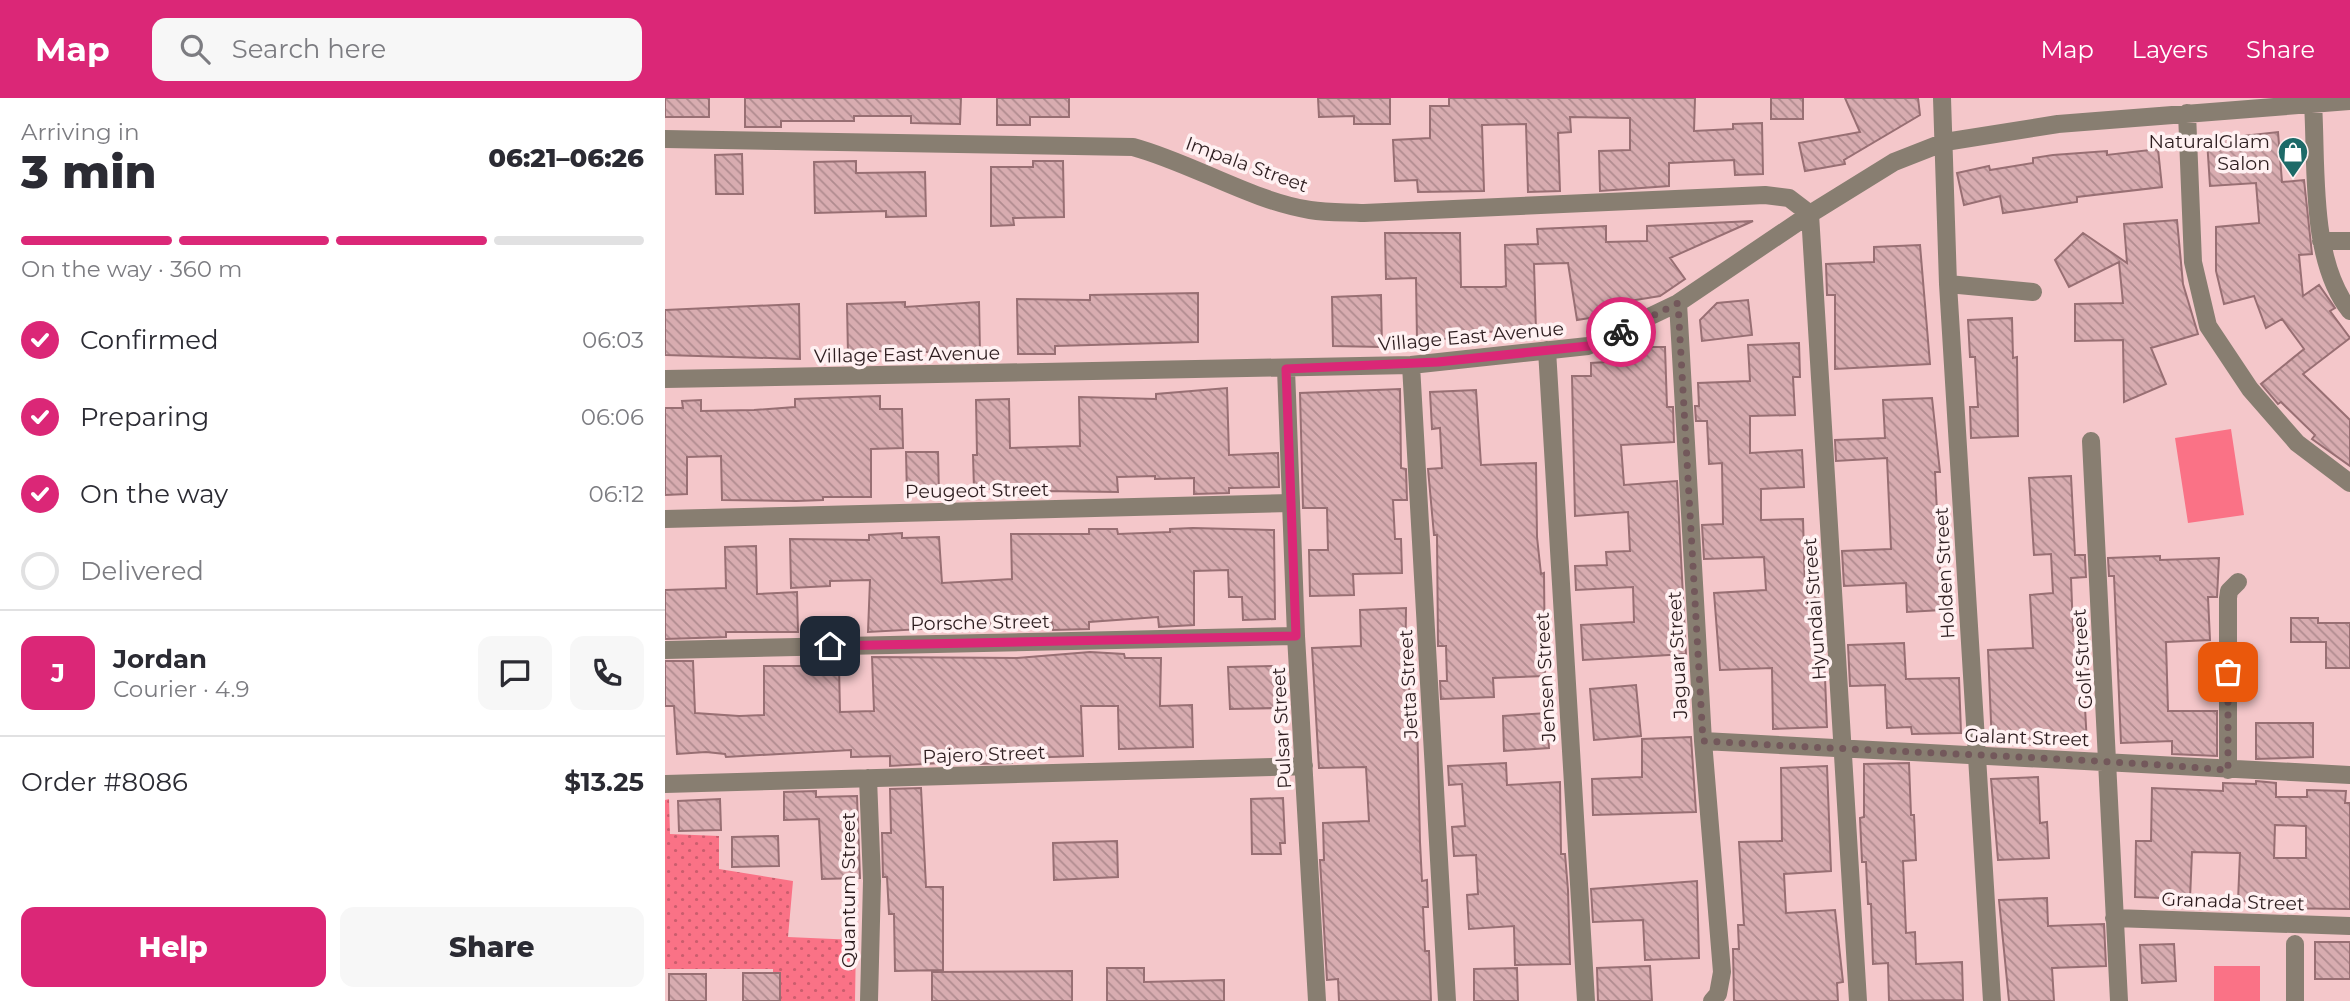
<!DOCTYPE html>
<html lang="en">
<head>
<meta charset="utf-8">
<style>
  :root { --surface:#fff; --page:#f7f7f7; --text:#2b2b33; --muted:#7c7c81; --line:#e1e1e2; --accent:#db2777 }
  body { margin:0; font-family:Montserrat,sans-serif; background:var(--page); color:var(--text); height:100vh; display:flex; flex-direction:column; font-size:26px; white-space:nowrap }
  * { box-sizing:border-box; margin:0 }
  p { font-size:23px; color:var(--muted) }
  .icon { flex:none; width:38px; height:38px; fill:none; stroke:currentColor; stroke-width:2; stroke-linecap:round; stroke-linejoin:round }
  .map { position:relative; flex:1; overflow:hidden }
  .sheet { display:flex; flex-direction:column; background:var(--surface); width:665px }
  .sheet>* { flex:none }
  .pin { position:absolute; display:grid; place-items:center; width:60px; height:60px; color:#fff; margin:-30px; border-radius:14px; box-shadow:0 4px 10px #0006 }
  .courier { position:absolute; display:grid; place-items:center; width:70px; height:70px; margin:-35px; border:5px solid #db2777; border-radius:50%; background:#fff; color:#222; box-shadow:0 2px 9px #0007 }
  .overview em { font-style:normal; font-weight:800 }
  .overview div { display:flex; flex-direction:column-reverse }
  .overview { display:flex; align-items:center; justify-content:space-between; height:119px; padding:0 21px }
  h1 { font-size:46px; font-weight:800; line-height:52px }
  .bar { display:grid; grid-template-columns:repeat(4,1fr); gap:10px 7px; align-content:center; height:84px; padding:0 21px }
  .bar i { height:9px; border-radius:5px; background:var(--line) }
  .bar .selected { background:var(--accent) }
  .bar p { grid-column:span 4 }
  .line { display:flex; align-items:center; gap:18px; padding:0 21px; border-top:2px solid var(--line) }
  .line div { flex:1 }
  .round { display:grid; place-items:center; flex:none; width:74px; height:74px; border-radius:14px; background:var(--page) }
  ol { padding:0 21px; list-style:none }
  li { display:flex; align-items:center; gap:21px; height:77px }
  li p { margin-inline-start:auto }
  li .icon { padding:7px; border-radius:50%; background:var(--accent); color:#fff; stroke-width:4 }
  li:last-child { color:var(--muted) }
  li i { width:38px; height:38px; border:4px solid var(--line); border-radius:50% }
  .action { display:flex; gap:14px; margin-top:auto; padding:14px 21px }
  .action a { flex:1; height:80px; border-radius:14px; background:var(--accent); color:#fff; font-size:28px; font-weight:800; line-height:80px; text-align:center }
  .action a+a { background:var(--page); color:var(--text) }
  header { display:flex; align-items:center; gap:42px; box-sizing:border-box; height:98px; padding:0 35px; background:var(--accent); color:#fff }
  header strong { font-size:33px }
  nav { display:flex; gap:38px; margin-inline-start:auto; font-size:24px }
  .search { width:490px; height:63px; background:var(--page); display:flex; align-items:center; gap:18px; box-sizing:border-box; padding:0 24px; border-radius:14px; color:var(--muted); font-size:26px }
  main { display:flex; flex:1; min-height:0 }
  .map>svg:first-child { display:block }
  .grass { fill:url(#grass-dots) }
  .garden { fill:#fa7286 }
  .building { fill:url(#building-back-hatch); stroke:#986f73; stroke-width:2; fill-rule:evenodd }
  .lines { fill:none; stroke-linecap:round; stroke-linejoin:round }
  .minor { stroke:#887e71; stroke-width:18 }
  .done { stroke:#73585b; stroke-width:7; stroke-dasharray:0 12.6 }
  .route { stroke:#db2777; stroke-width:9 }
  .labels { text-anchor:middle; stroke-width:7; stroke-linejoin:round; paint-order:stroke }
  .poi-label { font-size:19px; fill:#2d1d1f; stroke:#fff1f2; text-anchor:end }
  .street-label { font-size:19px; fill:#2d1d1f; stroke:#fff1f2 }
</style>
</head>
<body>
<header>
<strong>Map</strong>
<div class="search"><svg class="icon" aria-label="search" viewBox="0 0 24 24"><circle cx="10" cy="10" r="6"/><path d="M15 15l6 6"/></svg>Search here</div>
<nav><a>Map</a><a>Layers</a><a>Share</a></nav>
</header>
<main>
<section class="sheet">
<div class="overview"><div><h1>3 min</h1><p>Arriving in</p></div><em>06:21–06:26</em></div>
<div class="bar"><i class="selected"></i><i class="selected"></i><i class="selected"></i><i></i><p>On the way · 360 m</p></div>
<ol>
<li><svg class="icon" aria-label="check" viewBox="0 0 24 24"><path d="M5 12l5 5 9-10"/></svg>Confirmed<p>06:03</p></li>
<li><svg class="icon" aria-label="check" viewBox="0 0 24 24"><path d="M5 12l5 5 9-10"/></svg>Preparing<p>06:06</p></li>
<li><svg class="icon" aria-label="check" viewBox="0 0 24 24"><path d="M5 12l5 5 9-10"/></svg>On the way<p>06:12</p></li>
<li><i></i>Delivered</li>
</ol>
<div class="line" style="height:126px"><b class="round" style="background:var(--accent);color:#fff">J</b><div><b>Jordan</b><p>Courier · 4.9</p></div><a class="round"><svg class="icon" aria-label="chat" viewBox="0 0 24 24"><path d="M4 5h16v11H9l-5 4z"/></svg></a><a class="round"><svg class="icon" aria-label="phone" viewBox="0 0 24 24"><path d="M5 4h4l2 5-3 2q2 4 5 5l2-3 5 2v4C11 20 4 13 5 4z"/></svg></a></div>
<div class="line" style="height:91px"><div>Order #8086</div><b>$13.25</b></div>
<div class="action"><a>Help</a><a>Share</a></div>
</section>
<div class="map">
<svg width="1685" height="903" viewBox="0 0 1685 903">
  <defs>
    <pattern id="grass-dots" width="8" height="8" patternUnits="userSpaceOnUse" patternTransform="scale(1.75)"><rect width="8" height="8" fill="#fa7286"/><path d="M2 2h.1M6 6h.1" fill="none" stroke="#cb5d6d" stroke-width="1.8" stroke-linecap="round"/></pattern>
    <pattern id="building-back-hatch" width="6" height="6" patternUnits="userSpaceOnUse" patternTransform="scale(1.75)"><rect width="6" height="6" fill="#d8acb0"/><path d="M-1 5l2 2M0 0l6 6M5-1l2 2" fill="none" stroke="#b08b8f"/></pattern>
  </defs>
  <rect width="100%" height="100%" fill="#f4c7ca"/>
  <path class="grass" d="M4,701L5,736L54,738V771L128,783L123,839L191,842L190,903H108V871H0V702Z"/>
  <path class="garden" d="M1566,331L1579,417L1523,425L1510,340Z
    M1549,868H1595V903H1549Z"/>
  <path class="building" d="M0,0H44V19H0Z
    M80,0H296L295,26L246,25V18H189V23H116V29H80Z
    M332,0H404V19H365V27H332Z
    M653,0H725V26H689V18L654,19Z
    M784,0H1030L1029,33L1068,31V26L1097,25L1098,76L1070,77L1069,62L1004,65V88L935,93L934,53L965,52V20L905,19L906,34L893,35L895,93L863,94L861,26L817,27L819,93L753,94L752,82L730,83L728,42L765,40V8H784Z
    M1106,0H1138V21H1106Z
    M1180,0H1253L1255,17L1179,62L1180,66L1140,73L1134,45L1195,34Z
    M1613,34L1617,84L1639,82L1647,156L1634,157L1638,198L1654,187L1670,210L1665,213L1685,240L1638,276L1685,322V368L1647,341L1650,337L1616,304L1613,306L1596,286L1639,251L1617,221L1601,230L1589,198L1559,206L1551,173V129L1594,125V122L1591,85L1545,88L1542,42Z
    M1493,51L1497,89L1412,99V104L1338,115L1335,98L1299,107L1292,75L1324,68L1325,72L1368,65V60L1388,57L1442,53V57Z
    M77,56L78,96H51L50,57Z
    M191,63V75L260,74L261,118L221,119V113L150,115L149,64Z
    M368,63H398L399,119L348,120L349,127L326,128V69H368Z
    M1512,122L1518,186L1533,236L1486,250L1501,286L1459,304L1458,242L1410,243V206L1458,205L1454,164L1404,189L1390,162L1418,135L1462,165L1459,126Z
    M1088,123L1005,160L1020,181L995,198L958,204L959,211L931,215V219L912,222L903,165L869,166L871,233L800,234L801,240L752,242L751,180L721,181L720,135H795L796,189H837L841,188L840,147L873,146L872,131L941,128V144L982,143V128Z
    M1255,147L1265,266L1170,271V197H1162L1161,166L1209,164V149Z
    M533,195V244L390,248V256H353L352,201L425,202V197Z
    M716,197L717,249L668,248L667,199Z
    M1083,202L1087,237L1037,243L1035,222L1052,205Z
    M240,204V209L314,204L315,255L206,253V257H183L182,206Z
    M134,206L135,261L0,257V212Z
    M1347,220L1348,260L1352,259L1353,338L1306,340L1305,309H1313L1310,259H1305L1303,222Z
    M1134,245L1135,279H1128L1130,317L1085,318V355L1137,352L1139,389L1096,391V422L1138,421L1140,490L1153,489L1155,531L1158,530L1162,629L1108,631L1107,570L1055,572L1049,495L1101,492L1099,459L1039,461L1037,427L1058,426L1057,365L1044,366L1042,323H1031L1030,308H1034L1033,285L1085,283L1083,247Z
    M988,249H1000L1002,309H1008L1009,344L956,347L959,387L1012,383L1021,556L918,562L916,527L969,524L968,489L911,492L910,468L942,467L941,454L965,453L963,414L910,418L907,278H926V265L957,263L956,260Z
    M562,290L564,357L613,355L614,389L564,390V395L529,396V380L490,381V378L452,379L453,394L380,393L381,399H348V390L309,391L308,357H312L311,302L344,301L345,350L415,348L414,299L491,301V296Z
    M735,291L736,370L741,371L742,402H728L730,441H736L737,475L688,476L689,497L645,498L644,452H663L662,410H638L635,295Z
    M811,292L816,367L871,365L872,439L876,476L879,475L880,578L828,580L829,599L776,601L775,583H782L781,548H773L772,437H769L763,371L777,370L775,330L767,331L765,294Z
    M215,298V311H237L238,350L206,351V399H158V402L131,403L57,402L56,358L22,359V396L0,397V310H18L17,303L36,302V313L89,312L130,309V301Z
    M1267,300L1275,374H1270L1277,512L1242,514L1241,485L1179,488L1177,453L1226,451L1222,360L1171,363L1170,342L1220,340L1218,302Z
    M241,354H273L274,397L242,398Z
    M1406,378L1410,457H1420V460L1421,479L1406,480L1408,533L1421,532L1423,573H1418L1422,646L1327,647L1323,552L1368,550L1365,497L1388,495L1386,456L1369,457L1364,380Z
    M528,430L609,432L610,521L578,522L577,499H564L563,472L529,473V527L494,529L493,519L424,524V531L388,532L387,524L203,534L205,482L165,483V488L126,490L125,441L204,442V437L237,435V440L274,439L277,485L347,481L346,436H424V431H452L453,436L505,434V431Z
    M91,448L92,496L132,494L133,534H61V539L0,541V492L61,490L60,449Z
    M1495,458V462L1554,460L1552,499H1543L1545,542L1501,544L1503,613H1552V658L1507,656V643L1456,645L1449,478H1444L1443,460Z
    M741,510L740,584H744L745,619L752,618L755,744L757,783L762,782L763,809H758L760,853H764L766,903H674L673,881L662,882L655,762H659L658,725L704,723L701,669L654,670L647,550L696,548L695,512Z
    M1626,520H1653V525H1685V570H1661V544H1626Z
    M1239,545L1241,581L1294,580L1296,635L1247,636L1246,629L1222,630L1220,587L1185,588L1183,547Z
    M425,554L459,556L460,560H496L495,608L527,607L528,649L454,651L453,608H416L418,658L347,660V665L310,666V663L225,668V658L186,659V652L61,659L60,656L41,654L12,656L9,608H0V563H28L30,615L74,618L99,617V568H174L175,614L209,613L207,559L352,560Z
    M611,568L613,610L565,611L563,569Z
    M971,587L976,638L929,642L925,591Z
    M882,615L884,650L839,653L838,618Z
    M1591,625H1648V659L1591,661Z
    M1026,639L1031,714L928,717L927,681L977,679V641Z
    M841,665L842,687L895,684L896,756H900L903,792L905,866L850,867L849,828L804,831L802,797L813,796L811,757L789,758L787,729L800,728L797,686L784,687L783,668Z
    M1244,665L1246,717H1249L1251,762L1238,763L1241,835L1250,834L1251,866L1297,864L1298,902L1224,903L1223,865L1208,866L1206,806H1203L1201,764H1197L1195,720L1199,719V666Z
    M1162,668L1166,773L1119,776L1121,815L1170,812L1178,884L1172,885L1173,903H1069L1068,851H1074L1073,827H1079L1074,744L1117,743L1116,670Z
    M1373,679L1375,725L1382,724L1384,760L1333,762L1326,681Z
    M1591,683L1611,685V699H1642V692L1681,693L1680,705H1685V811L1610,810V804L1573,803L1575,755L1527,754L1525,801L1470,799L1471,743H1486L1487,690L1558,693V685L1591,686ZM1610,727L1641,728V760H1609Z
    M256,690L261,789H278V872L230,873L229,816H224L222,779H218L217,735H226L225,691Z
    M151,693V699L192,698L195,780L157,781L154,721L119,722V694Z
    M618,700L620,745H615L616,756H587L586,701Z
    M55,701L56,732L14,733L13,703Z
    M113,738L114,768L67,769V739Z
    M452,743L453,779L389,782L388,745Z
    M1032,783L1034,860L980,862L978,822L928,824L926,791Z
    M1382,800L1383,828L1439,826L1441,868L1387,870L1389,903H1344L1334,802Z
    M1650,844H1685V881H1650Z
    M1509,846L1511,883L1477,885L1475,847Z
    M985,868L987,903H933L932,870Z
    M442,870H479V884L559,882V903H442Z
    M852,870L853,903H809V871Z
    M407,873V903H267V874Z
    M78,875H115V903H78Z
    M4,876H41V903H4Z"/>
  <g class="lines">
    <path class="minor" d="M1277,0L1283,186L1327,903
      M1648,5C1652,68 1644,161 1685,213
      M1522,15L1528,164L1543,228L1585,291L1632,345L1685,385
      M0,41L468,49C527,65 587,103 645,112C663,115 681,114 699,115L1100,97L1124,100L1145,116L1193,903
      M1656,143H1685
      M1283,186L1368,194
      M1013,205L1038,643L1057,874L1053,896L1047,903
      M882,252L921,903
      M746,267L782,903
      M621,271L631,538L652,903
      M0,281L746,267L923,248L1013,205L1145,116L1229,64L1280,44L1393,26L1685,3
      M1426,343L1454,903
      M0,421L625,405
      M0,552L631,538
      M1038,643L1685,677
      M1563,672V500L1564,493L1573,484
      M203,680L207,783L204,903
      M0,686L639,668
      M1449,820L1685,828
      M1630,903V846"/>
  </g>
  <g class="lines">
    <path class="done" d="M956,234L1013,205L1038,643C1213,654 1388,658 1563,672V574"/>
    <path class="route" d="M165,548L631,538L621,271L773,264L923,248L956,234"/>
  </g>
  <defs>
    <g id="shop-pin" transform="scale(1.575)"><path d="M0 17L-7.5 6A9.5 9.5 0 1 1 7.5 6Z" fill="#1d6a68" stroke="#fff1f2"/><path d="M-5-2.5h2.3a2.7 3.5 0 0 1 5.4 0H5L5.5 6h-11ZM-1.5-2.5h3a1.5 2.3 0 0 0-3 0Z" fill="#fff"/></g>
  </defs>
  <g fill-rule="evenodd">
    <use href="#shop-pin" x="1628" y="54"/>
  </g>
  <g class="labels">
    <g class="poi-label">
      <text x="1605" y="50">NaturalGlam<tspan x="1605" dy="22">Salon</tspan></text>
    </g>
    <g class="street-label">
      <text transform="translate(582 66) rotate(20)" y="7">Impala Street</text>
      <text transform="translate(806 238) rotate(-5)" y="7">Village East Avenue</text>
      <text transform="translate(242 256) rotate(-1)" y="7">Village East Avenue</text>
      <text transform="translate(312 392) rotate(-1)" y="7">Peugeot Street</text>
      <text transform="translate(1279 475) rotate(-93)" y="7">Holden Street</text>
      <text transform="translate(1149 511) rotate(-94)" y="7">Hyundai Street</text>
      <text transform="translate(315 524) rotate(-1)" y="7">Porsche Street</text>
      <text transform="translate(1012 557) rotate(-93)" y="7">Jaguar Street</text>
      <text transform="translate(1417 561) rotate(-94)" y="7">Golf Street</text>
      <text transform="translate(880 579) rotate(-93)" y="7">Jensen Street</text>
      <text transform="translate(743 586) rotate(-93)" y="7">Jetta Street</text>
      <text transform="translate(616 630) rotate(-93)" y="7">Pulsar Street</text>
      <text transform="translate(1362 639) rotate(2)" y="7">Galant Street</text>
      <text transform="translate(319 656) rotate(-2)" y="7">Pajero Street</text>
      <text transform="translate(183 792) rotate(-90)" y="7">Quantum Street</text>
      <text transform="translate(1568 803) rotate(2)" y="7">Granada Street</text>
    </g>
  </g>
</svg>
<div class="pin" style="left:1563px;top:574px;background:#ea580c"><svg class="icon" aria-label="bag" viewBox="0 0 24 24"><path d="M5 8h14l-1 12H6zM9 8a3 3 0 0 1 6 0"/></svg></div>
<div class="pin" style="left:165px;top:548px;background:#1f2937"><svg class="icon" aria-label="home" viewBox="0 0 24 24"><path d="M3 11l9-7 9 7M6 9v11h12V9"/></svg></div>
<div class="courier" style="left:956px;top:234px"><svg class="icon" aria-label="bike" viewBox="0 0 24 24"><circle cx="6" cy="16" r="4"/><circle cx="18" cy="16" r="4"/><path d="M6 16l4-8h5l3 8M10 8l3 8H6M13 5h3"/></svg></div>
</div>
</main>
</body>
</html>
